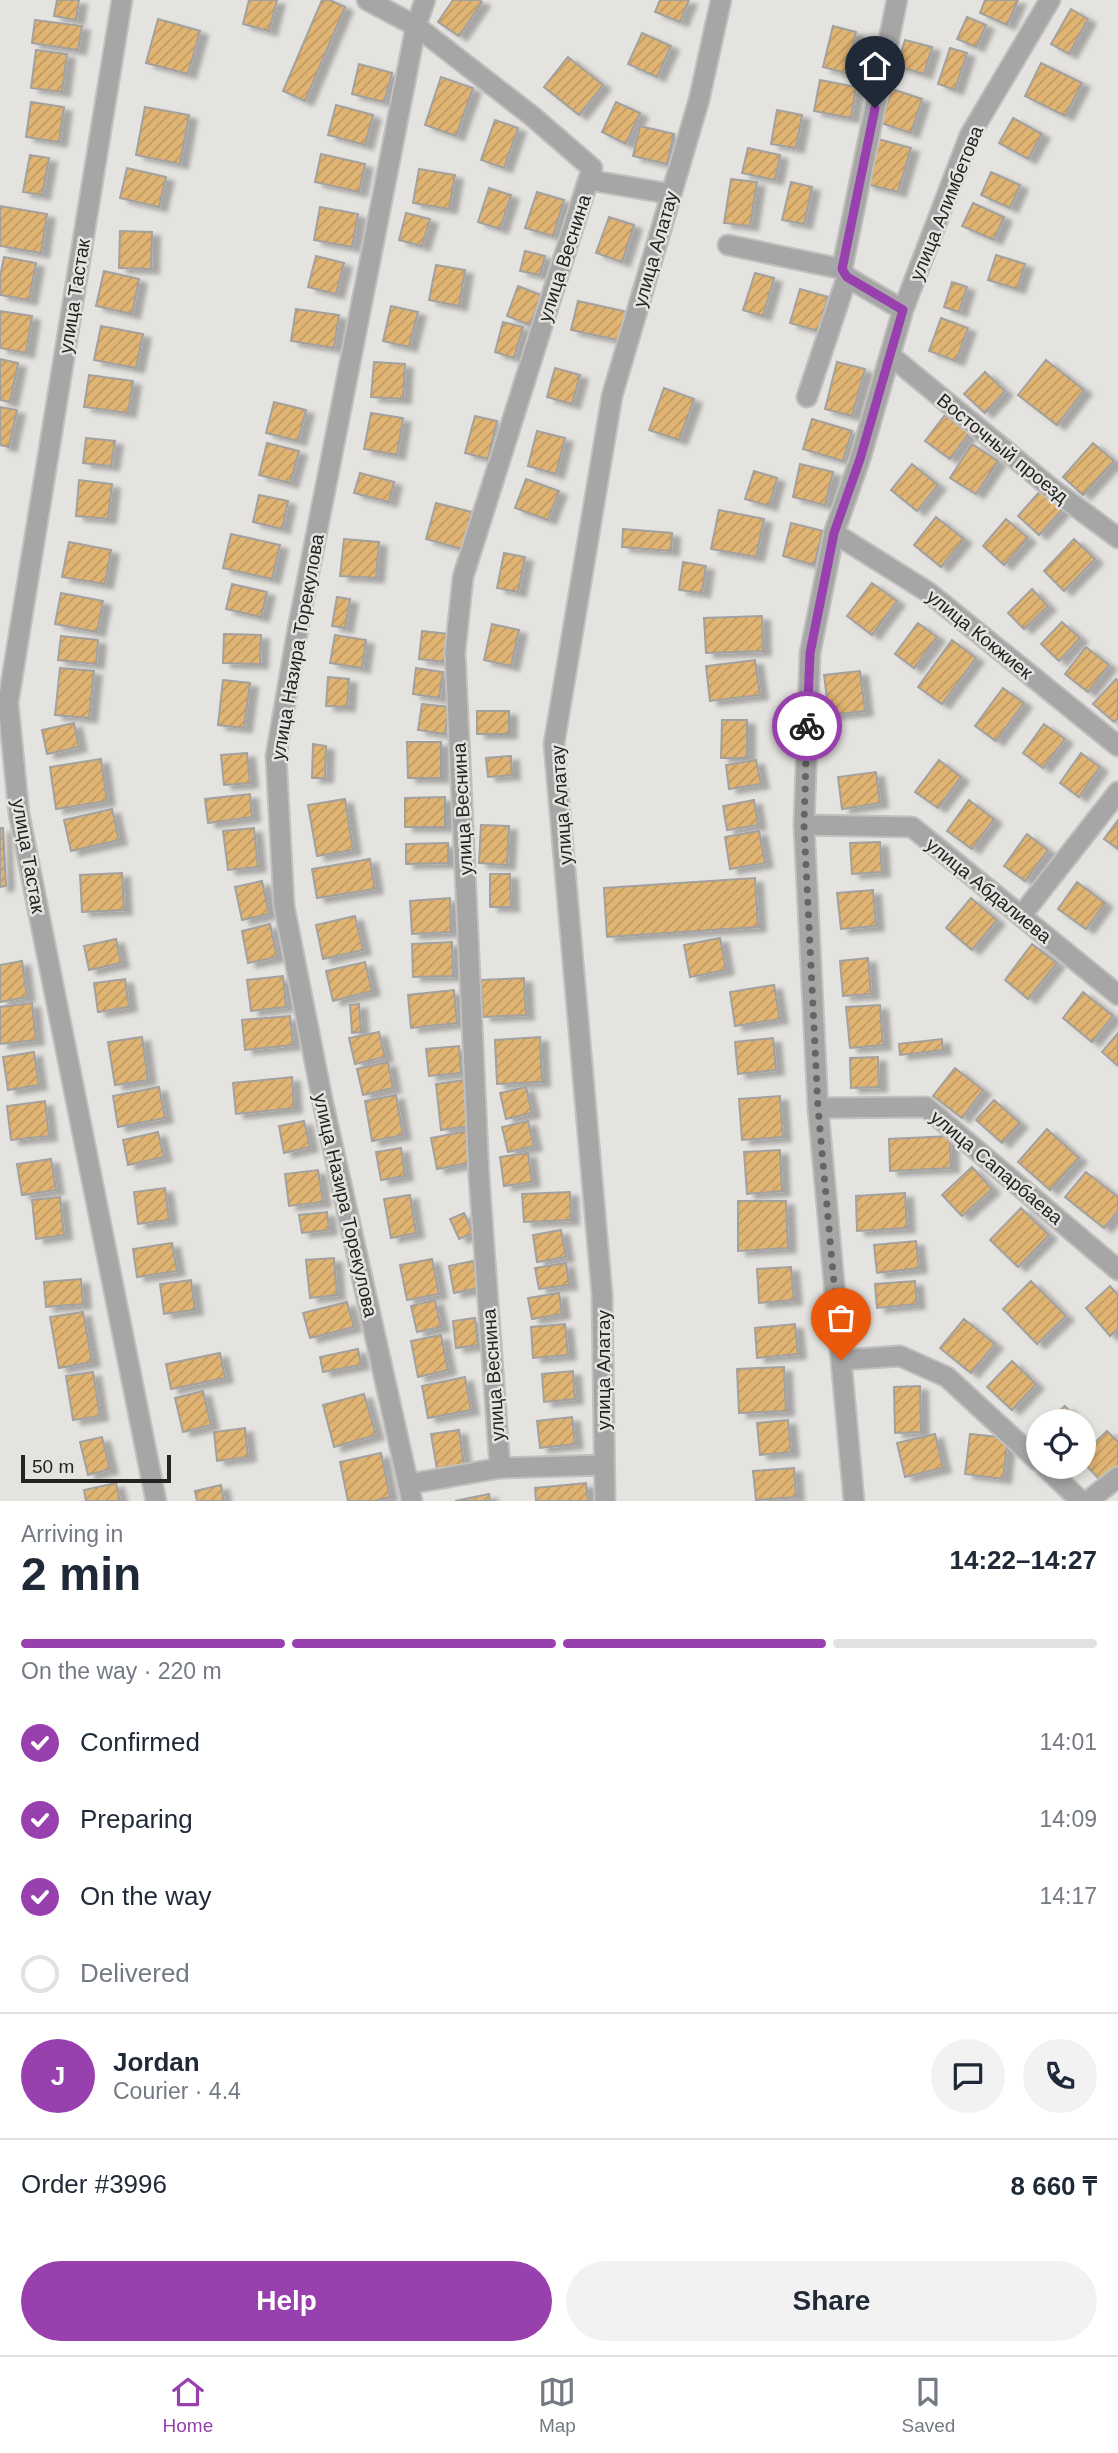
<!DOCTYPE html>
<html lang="en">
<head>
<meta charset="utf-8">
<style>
  :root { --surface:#fff; --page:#f2f2f3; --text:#1f2937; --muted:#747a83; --line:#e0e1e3; --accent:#9840ad }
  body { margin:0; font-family:Helvetica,sans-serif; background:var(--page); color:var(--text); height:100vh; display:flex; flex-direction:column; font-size:26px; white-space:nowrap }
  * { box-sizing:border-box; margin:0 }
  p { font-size:23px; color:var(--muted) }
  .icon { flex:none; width:38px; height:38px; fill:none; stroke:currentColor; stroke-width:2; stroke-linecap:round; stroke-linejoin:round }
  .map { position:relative; height:1501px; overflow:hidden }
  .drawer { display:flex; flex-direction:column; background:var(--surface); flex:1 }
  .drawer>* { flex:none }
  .controls { position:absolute; left:1026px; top:1409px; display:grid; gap:14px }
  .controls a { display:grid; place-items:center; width:70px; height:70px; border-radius:50%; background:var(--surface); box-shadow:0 4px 10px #0003; font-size:35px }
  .scale { position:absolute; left:21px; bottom:18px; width:150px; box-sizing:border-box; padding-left:7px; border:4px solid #232321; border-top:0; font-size:19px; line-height:24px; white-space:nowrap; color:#232321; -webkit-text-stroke:5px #e4e3e0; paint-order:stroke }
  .pin { position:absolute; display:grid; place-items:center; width:60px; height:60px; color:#fff; margin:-72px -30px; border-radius:50% 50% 50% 0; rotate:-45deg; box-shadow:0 0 7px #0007 }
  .pin .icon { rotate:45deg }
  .courier { position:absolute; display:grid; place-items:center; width:70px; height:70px; margin:-35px; border:5px solid #9840ad; border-radius:50%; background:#fff; color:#222; box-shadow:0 2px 9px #0007 }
  .summary em { font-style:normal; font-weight:600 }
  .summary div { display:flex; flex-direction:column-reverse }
  .summary { display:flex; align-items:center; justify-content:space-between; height:119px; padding:0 21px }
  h1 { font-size:46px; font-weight:600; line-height:52px }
  .bar { display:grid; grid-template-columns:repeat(4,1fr); gap:10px 7px; align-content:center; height:84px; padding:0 21px }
  .bar i { height:9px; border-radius:5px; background:var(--line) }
  .bar .active { background:var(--accent) }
  .bar p { grid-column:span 4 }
  .line { display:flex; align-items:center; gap:18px; padding:0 21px; border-top:2px solid var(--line) }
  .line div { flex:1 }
  .round { display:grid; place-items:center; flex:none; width:74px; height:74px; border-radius:37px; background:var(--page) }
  ol { padding:0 21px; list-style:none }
  li { display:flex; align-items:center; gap:21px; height:77px }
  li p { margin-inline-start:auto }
  li .icon { padding:7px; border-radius:50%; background:var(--accent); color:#fff; stroke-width:4 }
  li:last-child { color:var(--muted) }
  li i { width:38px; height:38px; border:4px solid var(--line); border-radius:50% }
  .primary-button { display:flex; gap:14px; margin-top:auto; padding:14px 21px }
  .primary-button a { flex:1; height:80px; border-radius:42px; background:var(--accent); color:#fff; font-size:28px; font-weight:600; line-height:80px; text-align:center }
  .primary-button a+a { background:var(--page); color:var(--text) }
  .dock { display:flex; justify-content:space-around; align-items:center; height:98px; border-top:2px solid var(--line); background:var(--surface); font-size:19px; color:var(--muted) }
  .dock a { display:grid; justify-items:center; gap:4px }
  .dock .active { color:var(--accent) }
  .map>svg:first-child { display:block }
  .building { fill:url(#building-hatch); stroke:#a3a19f; stroke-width:2; filter:url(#shadow) }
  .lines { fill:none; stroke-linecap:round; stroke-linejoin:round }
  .minor-casing { stroke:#c1c0be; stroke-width:23 }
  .minor { stroke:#a7a6a6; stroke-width:19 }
  .done { stroke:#676664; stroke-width:7; stroke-dasharray:0 12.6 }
  .route { stroke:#9840ad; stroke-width:9 }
  .labels { text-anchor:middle; stroke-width:5; stroke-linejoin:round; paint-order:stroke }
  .street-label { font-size:19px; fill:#232321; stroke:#e4e3e0 }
</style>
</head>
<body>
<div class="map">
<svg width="1118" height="1501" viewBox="0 0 1118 1501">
  <defs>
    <pattern id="building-hatch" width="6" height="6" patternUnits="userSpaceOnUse" patternTransform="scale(1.75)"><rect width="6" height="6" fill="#e0b472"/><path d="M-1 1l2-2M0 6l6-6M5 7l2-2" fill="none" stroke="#c09a62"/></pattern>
    <filter id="shadow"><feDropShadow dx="8" dy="4.5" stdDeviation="2" flood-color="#0004"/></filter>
  </defs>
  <rect width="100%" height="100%" fill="#e4e3e0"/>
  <path class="building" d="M57,0H79L76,20L54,16Z
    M249,0H277L269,31L243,24Z
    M322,0H330L345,7L305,101L283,91Z
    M453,0H479L482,2L459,36L438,22Z
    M660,0H689L680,22L655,12Z
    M985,0H1018L1007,25L980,13Z
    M1071,9L1088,19L1069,54L1051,44Z
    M967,17L986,25L976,47L957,39Z
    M158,19L200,31L188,74L146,63Z
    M35,20L82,26L78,50L32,43Z
    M833,26L856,32L846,73L823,67Z
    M642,33L671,46L657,77L628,64Z
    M905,40L932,47L924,74L897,66Z
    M950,48L967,53L955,90L938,84Z
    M36,50L67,54L62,92L31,88Z
    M568,57L603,85L579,115L544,87Z
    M1041,63L1082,83L1065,116L1025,96Z
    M359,64L392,73L384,102L352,94Z
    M441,77L473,88L456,136L425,125Z
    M820,80L856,87L851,118L814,111Z
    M892,89L922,99L911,133L881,123Z
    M31,102L64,107L59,142L26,137Z
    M616,102L640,113L626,144L602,132Z
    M336,105L373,115L365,145L328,135Z
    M145,107L189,115L180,164L136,155Z
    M777,110L802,115L796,148L771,144Z
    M1013,118L1042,134L1028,159L999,143Z
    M495,120L518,128L504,168L481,160Z
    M640,126L674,134L667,164L633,156Z
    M878,139L911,148L898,192L866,184Z
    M748,148L780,155L775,180L742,173Z
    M321,154L365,164L359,192L315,182Z
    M30,155L49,158L42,195L23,192Z
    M127,168L166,177L159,207L120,198Z
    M419,169L455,175L449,209L413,203Z
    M991,172L1020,185L1010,208L981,195Z
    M731,179L757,182L750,226L724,223Z
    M791,182L812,187L804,224L782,220Z
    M489,188L511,195L500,229L478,222Z
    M537,192L564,200L553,236L525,228Z
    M973,203L1004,217L994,240L962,226Z
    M0,206L47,214L41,253L0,246Z
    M320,207L358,214L352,247L314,240Z
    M406,213L430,219L422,246L399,240Z
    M609,217L634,225L622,262L596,253Z
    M120,231L152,232L151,269L119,268Z
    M525,251L545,256L540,275L520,271Z
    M996,255L1025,264L1017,289L988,280Z
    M316,256L344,263L336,294L308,287Z
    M4,257L36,263L29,300L0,295V277Z
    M436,265L465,270L459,306L429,300Z
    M104,271L139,279L132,314L96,306Z
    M755,273L774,278L763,316L743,310Z
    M952,282L967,287L959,312L944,307Z
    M518,286L541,295L530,325L507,316Z
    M800,289L828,297L818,331L790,323Z
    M578,301L628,312L622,341L571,330Z
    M391,306L418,312L409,347L383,341Z
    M296,309L339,315L334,348L291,341Z
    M0,311L32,316L26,353L0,348Z
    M941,318L968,328L956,361L929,351Z
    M503,322L523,327L514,358L495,352Z
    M101,326L143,334L136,368L94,360Z
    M0,359L18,363L10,402L0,400Z
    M1046,360L1084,390L1057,425L1018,395Z
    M374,362L405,364L403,399L371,397Z
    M837,362L865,369L852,416L825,409Z
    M555,368L580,375L572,404L547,397Z
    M985,372L1005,391L985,413L964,394Z
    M89,375L133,381L128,413L84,407Z
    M664,388L694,399L679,440L649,430Z
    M274,402L306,410L298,441L266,433Z
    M0,407L17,410L9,447L0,445Z
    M371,413L403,418L397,455L364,449Z
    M945,415L969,433L950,459L925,441Z
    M475,416L497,421L488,459L465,453Z
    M812,419L852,431L843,461L803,449Z
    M537,431L565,438L556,474L528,466Z
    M86,438L115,441L111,466L83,463Z
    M267,443L299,451L290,483L259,475Z
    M1093,443L1114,461L1083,495L1063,477Z
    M972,444L998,461L976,494L950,478Z
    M800,464L833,472L825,505L793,497Z
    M912,464L938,485L917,511L891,490Z
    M754,471L777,478L769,506L745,499Z
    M360,473L394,482L389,502L354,493Z
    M526,479L559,491L548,520L515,508Z
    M79,480L112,484L108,519L76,516Z
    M1042,489L1063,509L1039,535L1018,516Z
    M259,495L288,501L282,529L253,522Z
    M436,503L472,512L462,549L426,539Z
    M719,510L764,519L756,557L711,549Z
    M936,517L964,539L941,567L914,545Z
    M1006,519L1028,538L1004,565L983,546Z
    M791,523L823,531L814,565L783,556Z
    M623,529L672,533L671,551L622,547Z
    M231,534L280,545L272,579L223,568Z
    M344,539L379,542L376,578L340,576Z
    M1074,539L1095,559L1064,591L1044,571Z
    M69,542L111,550L105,584L62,577Z
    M504,553L525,557L518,592L497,588Z
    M683,562L706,566L702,593L679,590Z
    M872,583L897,601L872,635L847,616Z
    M232,584L267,592L261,617L226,609Z
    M1032,589L1048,606L1024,629L1008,613Z
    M61,593L103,601L97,632L55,624Z
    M337,597L350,599L345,628L332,626Z
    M762,616L763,651L706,653L704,618Z
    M1062,622L1080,638L1059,661L1041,644Z
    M918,623L937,637L914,668L895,654Z
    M492,624L519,630L511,666L484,660Z
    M422,631L448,634L446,662L419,659Z
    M224,634L261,635L260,664L223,663Z
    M335,635L366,640L362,668L330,663Z
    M61,636L98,640L96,664L58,660Z
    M952,640L976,658L942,704L918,687Z
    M1086,647L1109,665L1088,692L1065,674Z
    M755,660L760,695L710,701L706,666Z
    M60,668L94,671L89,718L55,715Z
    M416,668L443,672L439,698L413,694Z
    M860,671L865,711L829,715L824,675Z
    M328,677L349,679L347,707L326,706Z
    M1116,679L1118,681V718L1114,722L1093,704Z
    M223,680L250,683L244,728L218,725Z
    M1003,688L1024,703L996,741L975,726Z
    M422,704L449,707L445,734L418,730Z
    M477,711H509V734H477Z
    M722,720H747V758H721Z
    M74,723L79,747L47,754L42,730Z
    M1044,724L1065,739L1043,768L1023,753Z
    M407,742H441V778H408Z
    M313,744L326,746L325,778H312Z
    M247,753L250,783L224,785L221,755Z
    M1081,753L1100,767L1079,797L1060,783Z
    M511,756L512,775L488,777L486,758Z
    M101,759L107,801L56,809L50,767Z
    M756,760L761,784L729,789L726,765Z
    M939,760L961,777L938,808L915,792Z
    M876,772L880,803L842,809L838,777Z
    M250,794L252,817L208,823L205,799Z
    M445,797V827H405V798Z
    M345,799L353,850L317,856L308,805Z
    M754,800L758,825L727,830L723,806Z
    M969,800L994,819L972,849L947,831Z
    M112,809L119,840L71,851L64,820Z
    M1118,820V849L1104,839Z
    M481,825L509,826L507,865L479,863Z
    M0,828H3L6,886L0,887Z
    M254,828L258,867L228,870L223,831Z
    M759,831L765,863L730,869L725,837Z
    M1027,834L1048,850L1025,881L1004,866Z
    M880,842L882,872L852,874L850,843Z
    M448,843V863L406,864V844Z
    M370,859L375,889L317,898L312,869Z
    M122,873L124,910L82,912L80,875Z
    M490,874H510L511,907H490Z
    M755,878L758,927L607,937L604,888Z
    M262,881L269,914L242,920L235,887Z
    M1077,882L1105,903L1086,929L1058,909Z
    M873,890L876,926L841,929L837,893Z
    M450,898L451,932L412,934L410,901Z
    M971,898L997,920L972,950L946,928Z
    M355,916L363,950L323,959L316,925Z
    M270,924L277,957L248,963L242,931Z
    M720,938L726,970L690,977L684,945Z
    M116,939L121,963L89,970L84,946Z
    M452,942L453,976L413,977L412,944Z
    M1032,944L1057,963L1028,999L1005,980Z
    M868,958L871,994L843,996L840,961Z
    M22,961L27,997L0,1002V965Z
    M365,962L372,991L333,1001L326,971Z
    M283,976L286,1007L251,1011L247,980Z
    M524,978L526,1015L483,1017L481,980Z
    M125,979L129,1007L98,1012L94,983Z
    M774,985L780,1019L735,1026L730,992Z
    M454,990L457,1023L411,1028L408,995Z
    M1083,992L1113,1016L1092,1042L1063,1018Z
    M32,1003L36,1040L0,1044V1007Z
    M359,1004L361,1032L352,1033L350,1005Z
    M880,1005L883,1045L850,1048L846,1007Z
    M290,1016L293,1045L245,1050L242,1020Z
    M379,1032L385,1057L355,1064L349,1038Z
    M1118,1033V1066L1102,1052Z
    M142,1037L148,1080L115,1085L108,1042Z
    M540,1037L542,1082L497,1084L495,1040Z
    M773,1038L776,1070L738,1074L735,1042Z
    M942,1039L943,1050L900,1055L899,1044Z
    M459,1046L461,1073L429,1076L426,1049Z
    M34,1052L39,1085L8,1090L3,1057Z
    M878,1057L879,1087L851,1088L850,1058Z
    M388,1062L393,1088L363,1095L357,1069Z
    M955,1068L983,1090L962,1118L933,1096Z
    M292,1077L294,1108L236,1114L233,1083Z
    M465,1080L470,1126L441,1130L436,1084Z
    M159,1087L165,1118L118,1127L113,1096Z
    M526,1087L532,1113L506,1119L500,1093Z
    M396,1095L403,1135L372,1141L365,1101Z
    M780,1096L783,1137L742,1140L739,1099Z
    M994,1100L1020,1123L1002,1143L976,1120Z
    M45,1101L49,1136L11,1140L7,1106Z
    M304,1121L310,1147L284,1153L279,1126Z
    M528,1121L534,1146L508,1152L502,1127Z
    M1047,1129L1079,1158L1050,1190L1018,1162Z
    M468,1131L474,1162L437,1169L431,1138Z
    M158,1132L164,1157L128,1165L123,1140Z
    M950,1136L951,1168L890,1171L889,1139Z
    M401,1148L405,1176L381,1180L376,1152Z
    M780,1150L782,1191L747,1194L744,1152Z
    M528,1153L532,1182L504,1186L500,1157Z
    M51,1159L56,1190L22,1195L17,1164Z
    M972,1167L992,1189L962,1216L942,1195Z
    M318,1170L323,1202L289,1206L285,1174Z
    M1086,1172L1118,1197V1211L1104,1228L1065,1197Z
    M165,1188L169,1220L138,1224L134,1192Z
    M570,1192L571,1220L524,1222L522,1194Z
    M905,1193L907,1228L857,1231L856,1196Z
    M410,1195L416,1233L391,1238L384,1199Z
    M60,1197L64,1235L36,1239L32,1200Z
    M738,1201H786L788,1248L738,1251Z
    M1021,1208L1049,1235L1018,1267L990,1240Z
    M327,1212L329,1230L302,1233L299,1215Z
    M464,1213L473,1233L459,1239L450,1219Z
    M561,1230L566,1257L537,1262L533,1235Z
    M916,1241L919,1268L877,1273L874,1245Z
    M172,1243L177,1271L137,1277L133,1249Z
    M334,1258L337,1295L310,1298L306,1260Z
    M432,1259L439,1294L407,1300L400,1265Z
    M473,1261L479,1288L454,1293L449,1266Z
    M566,1263L569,1285L539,1289L535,1268Z
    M791,1267L794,1300L759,1303L757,1269Z
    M81,1279L83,1304L46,1307L44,1282Z
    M191,1280L195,1310L164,1314L160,1284Z
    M915,1281L917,1304L877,1308L875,1284Z
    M1031,1281L1066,1316L1037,1344L1003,1309Z
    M1110,1286L1118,1295V1329L1110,1336L1086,1308Z
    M559,1293L562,1314L532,1319L528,1298Z
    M435,1300L441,1327L417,1332L411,1306Z
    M347,1302L354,1327L310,1338L303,1313Z
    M83,1312L92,1362L59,1368L50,1317Z
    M475,1318L478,1345L456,1348L453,1321Z
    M964,1319L995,1344L971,1373L940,1348Z
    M565,1324L568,1355L533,1358L531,1327Z
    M795,1324L798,1354L757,1358L755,1328Z
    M441,1335L448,1370L418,1377L411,1341Z
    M358,1349L361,1365L323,1372L320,1357Z
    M220,1353L225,1378L171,1389L166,1364Z
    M1012,1361L1036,1384L1012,1410L987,1387Z
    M784,1367L786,1411L739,1413L737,1369Z
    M573,1371L575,1399L544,1402L542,1374Z
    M93,1372L100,1416L73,1420L66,1376Z
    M465,1377L471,1410L428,1418L422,1386Z
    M920,1386L921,1432L895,1433L894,1387Z
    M203,1391L211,1425L183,1432L175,1398Z
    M364,1394L376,1435L334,1447L323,1405Z
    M1065,1406L1078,1421H1047Z
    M572,1417L575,1444L540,1448L537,1421Z
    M788,1420L791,1452L760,1455L757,1423Z
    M245,1428L248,1457L217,1461L214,1432Z
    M459,1430L464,1465L437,1469L431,1434Z
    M1107,1431L1118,1442V1466L1102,1482L1083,1462V1454Z
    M935,1434L943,1468L905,1477L897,1443Z
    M970,1434L1008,1438L1003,1479L965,1474Z
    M102,1437L110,1469L88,1475L80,1442Z
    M381,1453L390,1497L374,1501H348L340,1462Z
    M794,1468L796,1497L756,1500L753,1471Z
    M116,1483L120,1501H86L84,1490Z
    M586,1483L588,1501H536L535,1488Z
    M221,1485L224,1501H197L195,1491Z
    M489,1494L490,1501H455Z"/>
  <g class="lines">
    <g class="minor-casing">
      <path id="minor" d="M122,0L8,703L19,814L156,1501
        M367,0L416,26L532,116L592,168L463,577L455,652L479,1177L500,1468
        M897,0L842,269L847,277L903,310
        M589,180L671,194
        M728,245L842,269
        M891,356L1051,488L1118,538
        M807,397L847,277
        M834,533L928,592L1118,746
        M804,825L912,827L1118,995
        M1021,916L1118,792
        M818,1108L926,1107L1118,1270
        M841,1360L900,1356L947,1377L1038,1461
        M1044,1466L1081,1501
        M409,1484L500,1468L603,1465
        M412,1501L323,1103L284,906L276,756L298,628L416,26L425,0
        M605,1501L602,1294L554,744L612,396L699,100L721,0
        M854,1501L818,1108L804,825L810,653L834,533L860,459L903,310L970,135L1050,0
        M1088,1501L1118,1477"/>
    </g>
    <use href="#minor" class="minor"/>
  </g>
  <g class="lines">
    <path class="done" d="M807,726L804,825L818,1108L841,1360"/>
    <path class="route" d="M807,726L810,653L834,533L860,459L903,310L847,277L842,269L875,108"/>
  </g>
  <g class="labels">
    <g class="street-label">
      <text transform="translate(946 203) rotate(-68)" y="7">улица Алимбетова</text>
      <text transform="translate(655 249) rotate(-74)" y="7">улица Алатау</text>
      <text transform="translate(564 258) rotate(-72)" y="7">улица Веснина</text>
      <text transform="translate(74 296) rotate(-81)" y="7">улица Тастак</text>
      <text transform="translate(1003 448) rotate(39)" y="7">Восточный проезд</text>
      <text transform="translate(980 634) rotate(39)" y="7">улица Кокжиек</text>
      <text transform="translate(297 647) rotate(-80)" y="7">улица Назира Торекулова</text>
      <text transform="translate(561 805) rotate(-94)" y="7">улица Алатау</text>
      <text transform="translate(462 809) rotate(-93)" y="7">улица Веснина</text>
      <text transform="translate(29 856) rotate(80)" y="7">улица Тастак</text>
      <text transform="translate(989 890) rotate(39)" y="7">улица Абдалиева</text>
      <text transform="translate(997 1167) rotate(40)" y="7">улица Сапарбаева</text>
      <text transform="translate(346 1205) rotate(77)" y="7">улица Назира Торекулова</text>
      <text transform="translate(603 1370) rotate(-90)" y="7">улица Алатау</text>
      <text transform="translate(493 1375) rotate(-94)" y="7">улица Веснина</text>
    </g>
  </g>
</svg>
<div class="controls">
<a><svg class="icon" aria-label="locate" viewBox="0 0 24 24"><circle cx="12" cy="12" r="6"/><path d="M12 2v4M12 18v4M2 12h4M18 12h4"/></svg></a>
</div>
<div class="scale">50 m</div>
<div class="pin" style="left:841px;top:1360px;background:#ea580c"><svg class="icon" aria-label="bag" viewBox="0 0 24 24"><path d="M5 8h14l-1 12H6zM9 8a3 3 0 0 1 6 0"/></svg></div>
<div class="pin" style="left:875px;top:108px;background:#1f2937"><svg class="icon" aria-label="home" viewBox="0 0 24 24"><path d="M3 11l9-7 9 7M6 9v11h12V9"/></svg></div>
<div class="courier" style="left:807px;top:726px"><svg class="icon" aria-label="bike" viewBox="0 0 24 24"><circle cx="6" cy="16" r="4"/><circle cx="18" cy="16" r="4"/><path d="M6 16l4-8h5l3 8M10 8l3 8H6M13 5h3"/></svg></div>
</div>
<section class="drawer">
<div class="summary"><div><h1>2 min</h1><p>Arriving in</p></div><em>14:22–14:27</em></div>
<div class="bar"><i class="active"></i><i class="active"></i><i class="active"></i><i></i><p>On the way · 220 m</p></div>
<ol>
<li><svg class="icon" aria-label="check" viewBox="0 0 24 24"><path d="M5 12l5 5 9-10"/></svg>Confirmed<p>14:01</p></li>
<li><svg class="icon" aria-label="check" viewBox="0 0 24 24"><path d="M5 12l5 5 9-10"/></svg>Preparing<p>14:09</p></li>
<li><svg class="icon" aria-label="check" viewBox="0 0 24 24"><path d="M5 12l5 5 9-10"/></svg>On the way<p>14:17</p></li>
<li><i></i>Delivered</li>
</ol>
<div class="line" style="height:126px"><b class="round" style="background:var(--accent);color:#fff">J</b><div><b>Jordan</b><p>Courier · 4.4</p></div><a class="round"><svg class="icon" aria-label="chat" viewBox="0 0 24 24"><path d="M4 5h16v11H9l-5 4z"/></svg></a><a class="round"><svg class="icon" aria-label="phone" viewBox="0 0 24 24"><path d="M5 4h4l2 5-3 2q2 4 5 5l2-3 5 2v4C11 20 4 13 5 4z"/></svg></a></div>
<div class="line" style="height:91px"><div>Order #3996</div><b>8 660 ₸</b></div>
<div class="primary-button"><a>Help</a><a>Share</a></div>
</section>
<nav class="dock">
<a class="active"><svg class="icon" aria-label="home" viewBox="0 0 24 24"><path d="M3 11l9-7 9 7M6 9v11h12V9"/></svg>Home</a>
<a><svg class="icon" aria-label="map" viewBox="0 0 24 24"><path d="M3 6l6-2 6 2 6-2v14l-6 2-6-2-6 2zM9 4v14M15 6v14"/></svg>Map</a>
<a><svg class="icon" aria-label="saved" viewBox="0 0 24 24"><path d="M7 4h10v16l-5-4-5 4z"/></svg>Saved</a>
</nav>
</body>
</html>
